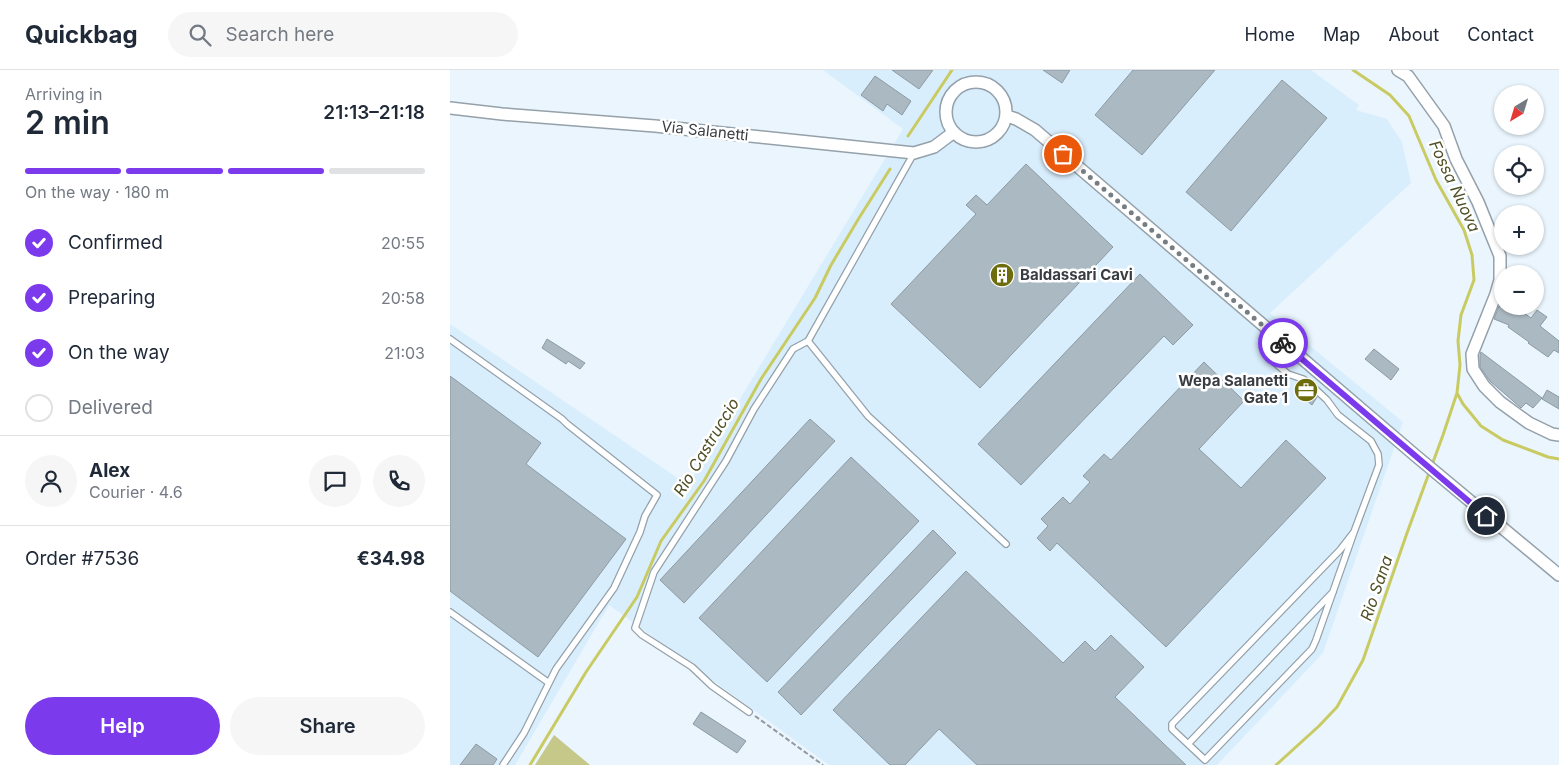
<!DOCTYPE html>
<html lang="en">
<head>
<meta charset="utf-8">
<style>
  :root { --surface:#fff; --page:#f6f6f7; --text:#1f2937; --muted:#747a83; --line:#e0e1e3; --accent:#7c3aed }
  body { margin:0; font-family:Inter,sans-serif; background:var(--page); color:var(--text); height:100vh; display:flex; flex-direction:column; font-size:19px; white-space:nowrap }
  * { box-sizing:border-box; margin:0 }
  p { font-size:16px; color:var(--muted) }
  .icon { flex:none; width:28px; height:28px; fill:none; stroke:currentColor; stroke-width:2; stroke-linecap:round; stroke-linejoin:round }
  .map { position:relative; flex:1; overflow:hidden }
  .panel { display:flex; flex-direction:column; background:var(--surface); width:450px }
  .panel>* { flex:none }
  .needle { width:32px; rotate:218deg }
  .tools { position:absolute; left:1044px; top:15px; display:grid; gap:10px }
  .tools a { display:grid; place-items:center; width:50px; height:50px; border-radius:50%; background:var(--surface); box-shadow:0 1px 4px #0004; font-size:25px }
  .pin { position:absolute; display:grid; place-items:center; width:42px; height:42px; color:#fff; margin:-21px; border:2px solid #fff; border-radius:50%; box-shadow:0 1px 5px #0007 }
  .courier { position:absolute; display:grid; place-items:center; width:50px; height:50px; margin:-25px; border:4px solid #7c3aed; border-radius:50%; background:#fff; color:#222; box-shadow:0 1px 6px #0007 }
  .headline em { font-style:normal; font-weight:600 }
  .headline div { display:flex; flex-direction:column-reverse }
  .headline { display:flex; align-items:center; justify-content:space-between; height:85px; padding:0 25px }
  h1 { font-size:32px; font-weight:600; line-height:38px }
  .bar { display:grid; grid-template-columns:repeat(4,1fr); gap:8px 5px; align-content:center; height:60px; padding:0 25px }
  .bar i { height:6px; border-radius:4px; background:var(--line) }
  .bar .selected { background:var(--accent) }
  .bar p { grid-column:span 4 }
  .line { display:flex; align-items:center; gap:12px; padding:0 25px; border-top:1px solid var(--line) }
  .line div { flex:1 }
  .round { display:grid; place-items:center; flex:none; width:52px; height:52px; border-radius:26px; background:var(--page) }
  ol { padding:0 25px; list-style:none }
  li { display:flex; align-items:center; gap:15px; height:55px }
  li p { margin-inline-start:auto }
  li .icon { padding:5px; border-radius:50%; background:var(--accent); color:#fff; stroke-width:4 }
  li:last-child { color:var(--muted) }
  li i { width:28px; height:28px; border:2px solid var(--line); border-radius:50% }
  .action { display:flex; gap:10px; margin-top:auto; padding:10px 25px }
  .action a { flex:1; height:58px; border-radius:30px; background:var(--accent); color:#fff; font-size:20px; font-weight:600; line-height:58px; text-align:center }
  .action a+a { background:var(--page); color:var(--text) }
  header { display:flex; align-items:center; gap:30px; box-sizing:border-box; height:70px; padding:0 25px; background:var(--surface); border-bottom:1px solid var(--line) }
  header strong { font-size:24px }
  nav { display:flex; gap:28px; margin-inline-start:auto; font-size:18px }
  .search { width:350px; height:45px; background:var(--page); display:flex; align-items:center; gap:12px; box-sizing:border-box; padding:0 18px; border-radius:28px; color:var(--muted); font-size:19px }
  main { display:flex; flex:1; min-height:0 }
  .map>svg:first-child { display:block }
  .built { fill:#d9eefd }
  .green { fill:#c6c88a }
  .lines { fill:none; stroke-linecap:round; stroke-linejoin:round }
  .stream { stroke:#c9cb62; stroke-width:3 }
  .building { fill:#abb9c2; stroke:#8d9aa3 }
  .lane-casing { stroke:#94a1aa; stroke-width:8 }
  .street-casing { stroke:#94a1aa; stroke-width:14 }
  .path { stroke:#929aa0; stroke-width:2; stroke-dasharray:5 2.5; stroke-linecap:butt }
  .lane { stroke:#fff; stroke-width:5.5 }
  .street { stroke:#fff; stroke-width:11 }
  .done { stroke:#767d83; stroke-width:5; stroke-dasharray:0 9 }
  .route { stroke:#7c3aed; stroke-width:6 }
  .labels { text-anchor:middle; stroke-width:5; stroke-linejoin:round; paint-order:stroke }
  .street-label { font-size:15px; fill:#383d41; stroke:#fff }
  .poi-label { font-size:15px; font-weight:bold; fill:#383d41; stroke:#fff; text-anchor:start }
  .water-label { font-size:16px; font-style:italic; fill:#4f5025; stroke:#fff }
</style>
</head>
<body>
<header>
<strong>Quickbag</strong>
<div class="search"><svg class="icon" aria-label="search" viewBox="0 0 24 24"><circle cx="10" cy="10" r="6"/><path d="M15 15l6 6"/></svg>Search here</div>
<nav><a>Home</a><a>Map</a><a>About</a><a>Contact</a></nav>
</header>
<main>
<section class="panel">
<div class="headline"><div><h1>2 min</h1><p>Arriving in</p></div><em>21:13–21:18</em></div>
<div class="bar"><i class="selected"></i><i class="selected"></i><i class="selected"></i><i></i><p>On the way · 180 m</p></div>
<ol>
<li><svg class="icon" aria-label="check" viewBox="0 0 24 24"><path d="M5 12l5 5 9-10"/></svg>Confirmed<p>20:55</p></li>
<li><svg class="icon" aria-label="check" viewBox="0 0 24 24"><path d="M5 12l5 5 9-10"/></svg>Preparing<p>20:58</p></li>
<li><svg class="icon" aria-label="check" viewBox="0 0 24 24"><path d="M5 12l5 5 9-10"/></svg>On the way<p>21:03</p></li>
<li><i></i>Delivered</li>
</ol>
<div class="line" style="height:90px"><a class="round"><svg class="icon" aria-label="person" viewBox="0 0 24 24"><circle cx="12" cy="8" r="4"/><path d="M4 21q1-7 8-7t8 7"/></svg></a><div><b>Alex</b><p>Courier · 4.6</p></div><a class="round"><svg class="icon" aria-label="chat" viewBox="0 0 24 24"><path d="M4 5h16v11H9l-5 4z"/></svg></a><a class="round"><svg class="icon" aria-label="phone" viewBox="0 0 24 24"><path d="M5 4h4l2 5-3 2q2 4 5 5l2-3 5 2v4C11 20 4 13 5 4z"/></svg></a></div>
<div class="line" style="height:65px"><div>Order #7536</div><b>€34.98</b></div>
<div class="action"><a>Help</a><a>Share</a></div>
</section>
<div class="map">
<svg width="1109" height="695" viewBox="0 0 1109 695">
  <rect width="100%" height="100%" fill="#eaf5fd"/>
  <path class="built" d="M373,0H861L909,35L906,40L937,49L952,72L961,113L820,243L953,352L873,583L767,695H379L159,535L65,695H0V254L238,415L453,59Z"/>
  <path class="green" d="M104,665L140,695H85Z"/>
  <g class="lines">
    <path class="stream" d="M903,0L940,25L959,46L986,110L1014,160L1022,185L1024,210L1011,245L1008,271L1010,295L1007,323L1013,334L1031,356L1053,370L1098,387L1109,389
      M458,66L502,0
      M80,695L136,602L187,527L211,471L254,411L311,309L365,228L381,195L409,148L440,99
      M826,695L869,656L887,637L913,590L957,463L993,365L1007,323"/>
  </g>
  <path class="building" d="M442,0H483L469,19Z
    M593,0H620L612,13Z
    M683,0H765L692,85L645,45Z
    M425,6L461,31L452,45L437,34L433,41L411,25Z
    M832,10L877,48L781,161L736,122Z
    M576,94L663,177L530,318L441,234L526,144L516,135L526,125L537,135Z
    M690,204L743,255L723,275L714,266L571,415L528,374Z
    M1049,236H1064L1081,248L1087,240L1097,247L1090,256L1109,271V283L1104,280L1098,287L1078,273L1079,272L1058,257L1059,255L1044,249Z
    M97,269L135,293L130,299L118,291L116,294L92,278Z
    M924,279L949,299L941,310L915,289Z
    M1031,282L1092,328L1083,338L1076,333L1071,338L1040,311L1030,297V285Z
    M754,292L794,331L749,379L791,418L836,370L876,408L716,577L607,473L600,481L587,468L598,456L591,449L613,427L620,434L640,412L633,406L654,384L661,390Z
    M0,306L91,373L76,394L176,469L88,587L0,521Z
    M855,318L867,327L862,335L850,325Z
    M1097,320L1109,327V339L1092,329Z
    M360,349L385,371L234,533L210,510Z
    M401,387L469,451L317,612L249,548Z
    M483,460L506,483L351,645L328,622Z
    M516,501L613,593L635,571L645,581L661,565L694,597L665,627L736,695H527L489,659L455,695H440L383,640Z
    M251,642L296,671L287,683L243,654Z
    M26,674L47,689L43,695H10Z"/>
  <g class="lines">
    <g class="lane-casing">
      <path id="lane" d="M464,83L358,271L418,346L556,474
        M0,269L112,349L117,354L207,425L195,446L190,462L164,518L106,599L74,663L53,695
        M836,275L825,290V293L838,304L853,309L862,316L877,330L888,345L921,371L928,384L929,395L904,462L890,480L722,654V659L755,690L862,579L866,570L904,462
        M0,542L99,613
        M299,642L262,616L242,597L192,565L185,558L204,502L276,391L304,339L343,279L358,271
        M738,674L883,522"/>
    </g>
    <g class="street-casing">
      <path id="street" d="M948,0L958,6L994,56L1006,89L1028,132L1050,186V210L1046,224L1022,284L1023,299L1034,316L1050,332L1079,353L1102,364L1109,365
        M496 42a30 30 0 1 1 60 0a30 30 0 1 1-60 0Z
        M0,38L52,44L205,56L464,83L484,77L504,62
        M557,46L566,49L585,60L966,386L1109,505"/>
    </g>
    <path class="path" d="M305,646L373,695"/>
    <use href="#lane" class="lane"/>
    <use href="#street" class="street"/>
  </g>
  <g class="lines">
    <path class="done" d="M613,84L833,273"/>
    <path class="route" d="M833,273L1036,446"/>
  </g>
  <defs>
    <g id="building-disc" transform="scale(1.25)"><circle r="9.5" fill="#6d6d0e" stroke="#fff"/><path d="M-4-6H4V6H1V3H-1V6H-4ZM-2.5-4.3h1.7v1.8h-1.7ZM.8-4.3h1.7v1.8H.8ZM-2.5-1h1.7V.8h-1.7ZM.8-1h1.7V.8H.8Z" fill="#fff"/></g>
    <g id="office-disc" transform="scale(1.25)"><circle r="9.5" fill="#6d6d0e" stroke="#fff"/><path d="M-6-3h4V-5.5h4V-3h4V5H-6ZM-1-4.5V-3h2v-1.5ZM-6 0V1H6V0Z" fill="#fff"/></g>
  </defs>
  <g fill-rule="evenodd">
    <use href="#building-disc" x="552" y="205"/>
    <use href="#office-disc" x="856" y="320"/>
  </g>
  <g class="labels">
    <g class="street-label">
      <text transform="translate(255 61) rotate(6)" y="5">Via Salanetti</text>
    </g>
    <g class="poi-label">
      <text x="570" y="210">Baldassari Cavi</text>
      <text x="838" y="316" text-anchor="end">Wepa Salanetti<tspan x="838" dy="17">Gate 1</tspan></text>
    </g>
    <g class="water-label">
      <text transform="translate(1005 116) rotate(65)" y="6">Fossa Nuova</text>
      <text transform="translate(256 377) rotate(-59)" y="6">Rio Castruccio</text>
      <text transform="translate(926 518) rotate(-71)" y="6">Rio Sana</text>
    </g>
  </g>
</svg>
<div class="tools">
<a><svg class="needle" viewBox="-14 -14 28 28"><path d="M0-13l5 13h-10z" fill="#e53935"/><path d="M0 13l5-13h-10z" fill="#747a83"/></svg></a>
<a><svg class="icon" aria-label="locate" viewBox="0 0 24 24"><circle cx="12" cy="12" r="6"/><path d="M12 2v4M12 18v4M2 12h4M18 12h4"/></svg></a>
<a>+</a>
<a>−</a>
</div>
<div class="pin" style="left:613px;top:84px;background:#ea580c"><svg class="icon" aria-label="bag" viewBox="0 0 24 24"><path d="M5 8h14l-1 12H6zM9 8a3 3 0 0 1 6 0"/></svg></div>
<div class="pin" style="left:1036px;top:446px;background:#1f2937"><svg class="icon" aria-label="home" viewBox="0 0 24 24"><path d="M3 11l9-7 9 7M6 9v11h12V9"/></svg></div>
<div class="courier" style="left:833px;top:273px"><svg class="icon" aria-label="bike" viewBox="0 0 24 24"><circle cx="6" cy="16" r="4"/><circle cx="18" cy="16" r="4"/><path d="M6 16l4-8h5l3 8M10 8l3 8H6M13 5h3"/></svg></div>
</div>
</main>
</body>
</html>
